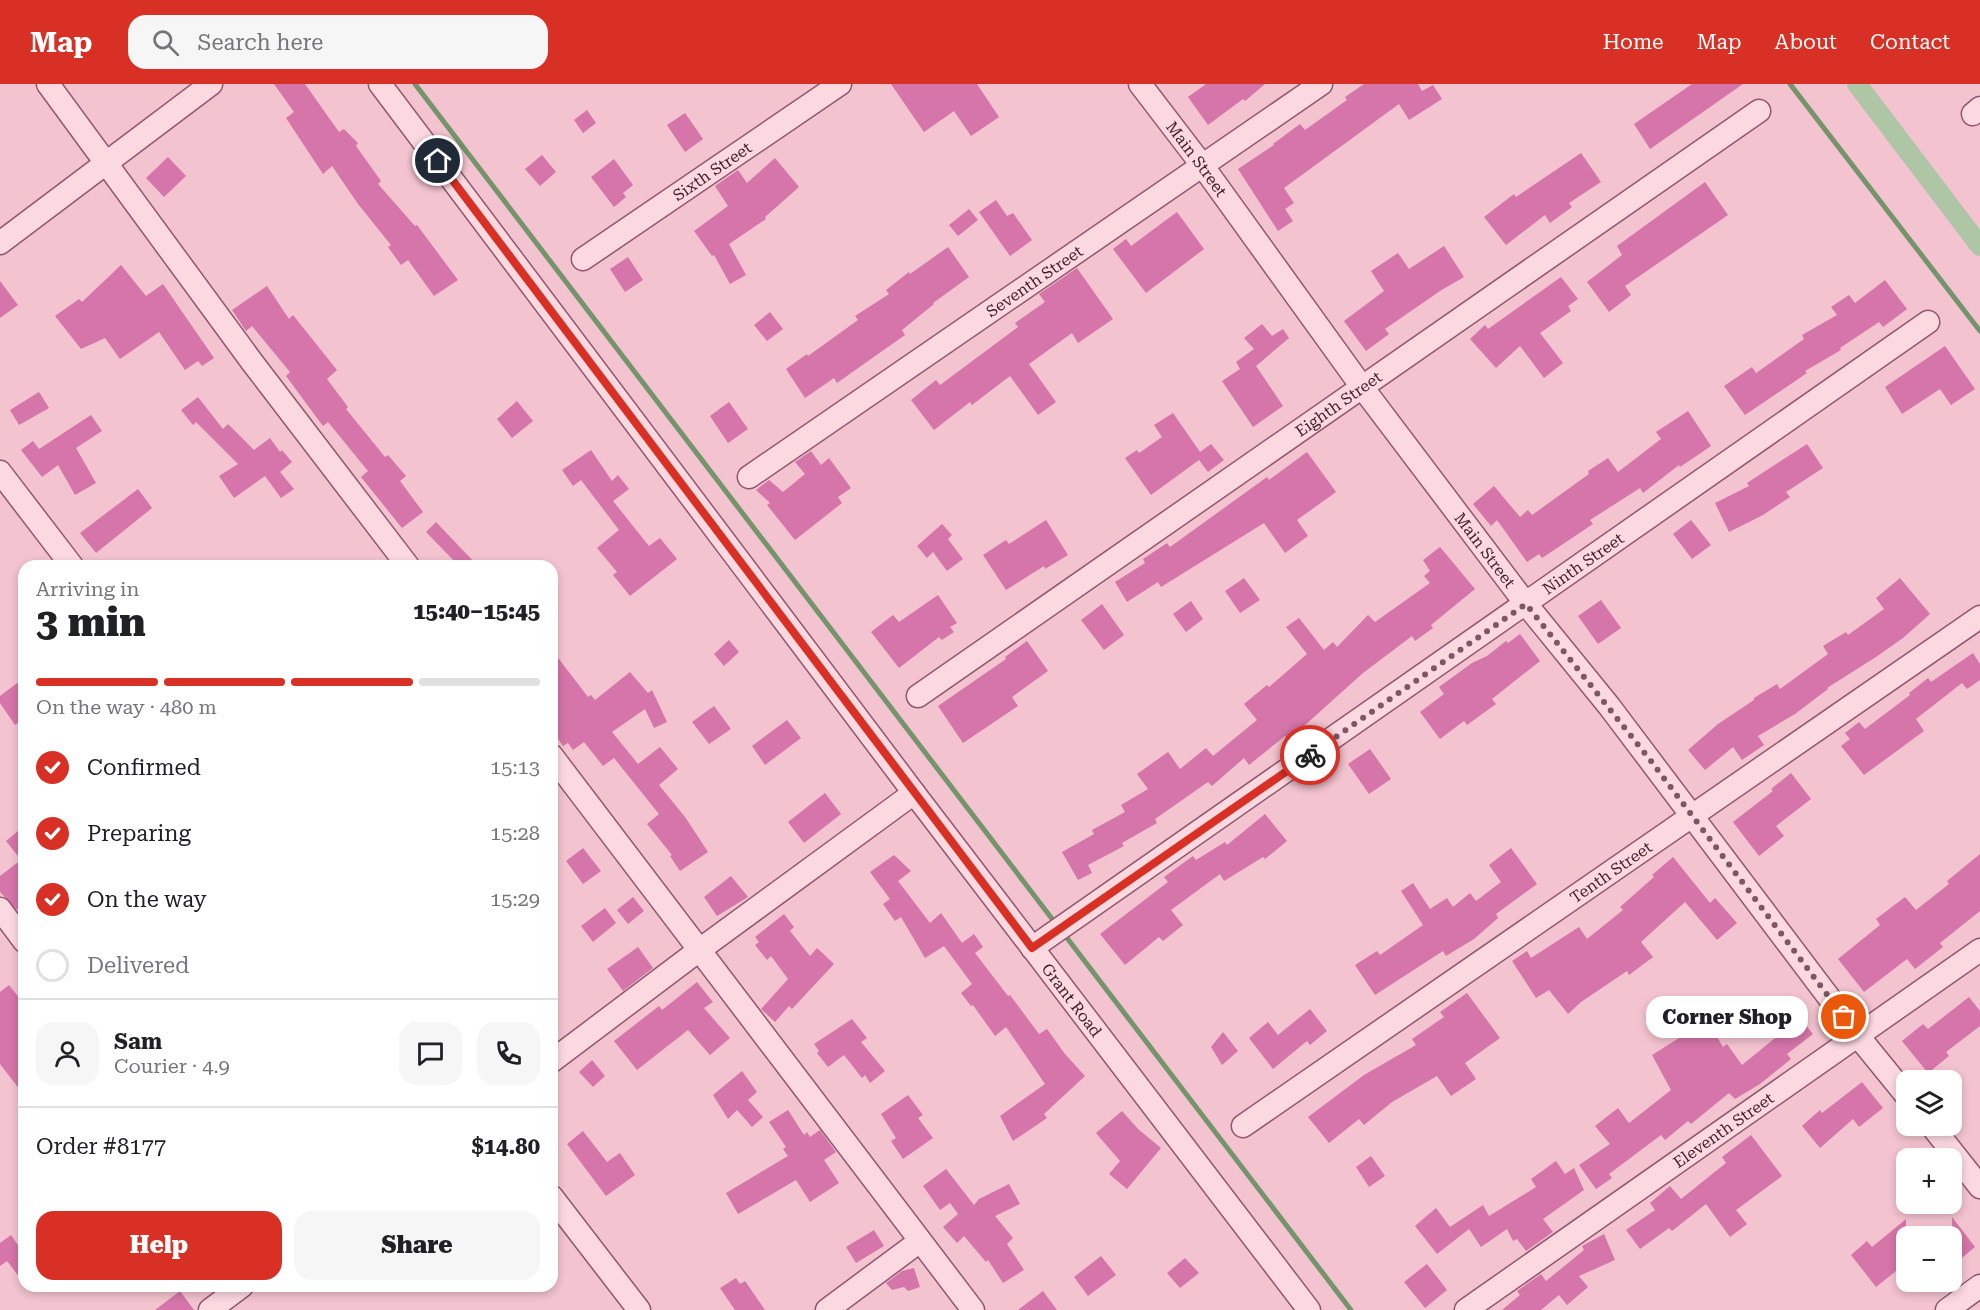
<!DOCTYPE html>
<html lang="en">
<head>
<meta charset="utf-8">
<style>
  :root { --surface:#fff; --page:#f6f6f6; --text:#202124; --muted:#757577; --line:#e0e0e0; --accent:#d93025 }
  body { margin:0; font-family:"Roboto Serif",serif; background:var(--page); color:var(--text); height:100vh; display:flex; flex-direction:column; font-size:22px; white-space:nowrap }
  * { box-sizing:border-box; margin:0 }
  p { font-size:20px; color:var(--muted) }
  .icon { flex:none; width:33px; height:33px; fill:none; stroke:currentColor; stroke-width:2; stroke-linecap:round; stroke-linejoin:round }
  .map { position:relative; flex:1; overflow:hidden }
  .drawer { position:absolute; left:18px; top:476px; width:540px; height:732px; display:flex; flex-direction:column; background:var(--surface); border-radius:18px; box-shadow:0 3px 9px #0003 }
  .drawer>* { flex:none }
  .buttons { position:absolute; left:1896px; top:986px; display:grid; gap:12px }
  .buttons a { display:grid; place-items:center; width:66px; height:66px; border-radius:12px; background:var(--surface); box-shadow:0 3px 9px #0003; font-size:30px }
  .pin { position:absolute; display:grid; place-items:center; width:51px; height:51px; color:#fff; margin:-26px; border:3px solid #fff; border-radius:50%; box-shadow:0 2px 6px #0007 }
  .courier { position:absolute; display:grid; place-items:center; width:60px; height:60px; margin:-30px; border:4px solid #d93025; border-radius:50%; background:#fff; color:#222; box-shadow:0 2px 8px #0007 }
  .bubble { position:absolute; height:42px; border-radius:18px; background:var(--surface); box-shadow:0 3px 9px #0003; font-size:20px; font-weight:800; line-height:42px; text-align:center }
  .overview em { font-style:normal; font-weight:800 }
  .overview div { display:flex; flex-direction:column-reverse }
  .overview { display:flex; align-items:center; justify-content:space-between; height:102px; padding:0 18px }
  h1 { font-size:39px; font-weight:800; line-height:45px }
  .bar { display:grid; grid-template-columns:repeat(4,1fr); gap:9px 6px; align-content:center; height:72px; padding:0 18px }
  .bar i { height:8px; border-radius:4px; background:var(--line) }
  .bar .on { background:var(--accent) }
  .bar p { grid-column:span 4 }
  .line { display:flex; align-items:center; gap:15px; padding:0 18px; border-top:2px solid var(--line) }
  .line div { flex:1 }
  .round { display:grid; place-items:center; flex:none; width:63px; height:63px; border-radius:18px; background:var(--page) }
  ol { padding:0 18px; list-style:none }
  li { display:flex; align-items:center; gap:18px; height:66px }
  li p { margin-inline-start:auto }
  li .icon { padding:6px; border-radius:50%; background:var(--accent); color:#fff; stroke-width:4 }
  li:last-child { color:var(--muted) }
  li i { width:33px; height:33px; border:3px solid var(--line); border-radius:50% }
  .primary-button { display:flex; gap:12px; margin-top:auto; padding:12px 18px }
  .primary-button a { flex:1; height:69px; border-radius:18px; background:var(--accent); color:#fff; font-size:24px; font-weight:800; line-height:69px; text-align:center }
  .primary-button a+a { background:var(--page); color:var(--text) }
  header { display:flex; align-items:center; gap:36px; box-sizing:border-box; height:84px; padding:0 30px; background:var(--accent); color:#fff }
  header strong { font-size:28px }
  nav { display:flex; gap:33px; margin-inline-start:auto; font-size:21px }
  .search { width:420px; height:54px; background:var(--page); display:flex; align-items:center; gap:15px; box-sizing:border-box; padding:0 21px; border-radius:18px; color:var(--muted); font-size:22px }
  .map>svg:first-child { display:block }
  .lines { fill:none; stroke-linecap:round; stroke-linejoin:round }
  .stream { stroke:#74956b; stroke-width:5 }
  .canal { stroke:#aec6a6; stroke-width:20 }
  .building { fill:#d575a9 }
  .minor-casing { stroke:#90576f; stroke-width:25 }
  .minor { stroke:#fcd8e1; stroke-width:22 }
  .done { stroke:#7d5766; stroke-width:6; stroke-dasharray:0 10.8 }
  .route { stroke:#d93025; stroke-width:8 }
  .labels { text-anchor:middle; stroke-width:4.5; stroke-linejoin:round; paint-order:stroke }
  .street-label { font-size:16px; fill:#3e1d2d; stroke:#f9d4dd }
</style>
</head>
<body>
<header>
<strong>Map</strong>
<div class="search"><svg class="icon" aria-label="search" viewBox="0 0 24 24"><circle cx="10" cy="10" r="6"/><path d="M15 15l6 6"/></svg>Search here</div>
<nav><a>Home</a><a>Map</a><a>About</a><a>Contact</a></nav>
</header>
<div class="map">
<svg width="1980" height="1226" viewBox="0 0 1980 1226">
  <rect width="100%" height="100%" fill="#f3c3cf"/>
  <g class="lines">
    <path class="stream" d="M415,0L1056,840
      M1790,0L1980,247
      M1064,850L1351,1226"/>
    <path class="canal" d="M1857,0L1980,162"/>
  </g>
  <path class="building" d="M274,0H305L339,48L344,45L358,59L356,62L381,97L378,100L415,142L417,141L458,196L434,212L408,176L401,181L388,163L391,161L358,120L332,82L323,90L286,34L294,28Z
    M891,0H977L999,33L971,52L954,27L924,48Z
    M1206,0H1265L1245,17L1243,15L1208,41L1188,13Z
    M1364,0H1418L1422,7L1433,1L1442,15L1409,36L1399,20L1284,104L1294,119L1285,125L1293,137L1278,147L1238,85L1274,61L1273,60L1300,40L1305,46L1347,16L1345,13Z
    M1692,0H1743L1650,65L1634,40Z
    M587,26L596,39L583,49L574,36Z
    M685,29L703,55L685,68L667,41Z
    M1581,69L1601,98L1569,119L1572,123L1550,139L1545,131L1506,161L1484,133L1514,110L1516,113Z
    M542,71L556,88L540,102L525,85Z
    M168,73L186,92L164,113L146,94Z
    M775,74L799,103L765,133L766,135L729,160L746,191L730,200L714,171L712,172L694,147L728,122L715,102L738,86L747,99Z
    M614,75L633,101L623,109L626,113L614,123L591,93Z
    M1705,98L1728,131L1625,202L1631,211L1609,228L1587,198L1622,171L1617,162Z
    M996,116L1007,132L1013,129L1032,156L1010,172L979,128Z
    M969,125L978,136L958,152L949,141Z
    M1177,128L1204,165L1146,209L1113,165L1126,155L1131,162Z
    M1444,162L1464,193L1440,207L1385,245L1389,250L1366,267L1344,237L1384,207L1371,187L1398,169L1409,185Z
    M948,163L969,193L933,219L934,220L902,246L905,251L837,299L834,294L805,314L786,285L807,270L808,272L858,236L855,232L889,210L886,206L909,188L910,190Z
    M628,173L643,196L625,208L610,185Z
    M121,181L146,212L163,200L214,274L202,282L198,277L185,286L159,248L120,275L105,254L81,265L55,232L79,215L82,218Z
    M1077,184L1113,235L1078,259L1072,249L1029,280L1056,318L1038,331L1010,292L972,321L970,318L934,346L911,316L936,296L940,301L1018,243L1015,239L1045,218L1039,210Z
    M1561,193L1578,215L1568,222L1571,227L1540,249L1563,279L1544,294L1520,262L1496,284L1470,255L1485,241L1488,245Z
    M1885,196L1907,225L1883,243L1879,238L1840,264L1841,266L1805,287L1807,289L1745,331L1724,302L1752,283L1756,289L1804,255L1802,251L1837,231L1831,223L1849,211L1855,219Z
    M0,197L18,221L0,234Z
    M267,202L289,235L293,231L337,286L327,295L348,323L346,325L385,373L388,371L406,392L400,397L423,428L402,444L361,393L368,387L328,338L323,342L286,292L290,288L252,242L246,247L232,226Z
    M770,228L783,245L767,257L754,241Z
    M1262,240L1272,252L1283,245L1289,254L1256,282L1283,322L1253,343L1222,297L1240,285L1236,278L1254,265L1244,254Z
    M1945,262L1975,305L1951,321L1940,305L1902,330L1885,303Z
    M39,308L49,324L19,341L10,326Z
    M198,313L223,345L228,340L254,366L270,354L280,368L282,366L292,378L280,388L294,405L281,414L265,392L234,414L219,392L238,380L196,338L193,341L181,326Z
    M517,317L533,337L512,354L497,335Z
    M729,318L748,345L728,359L710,332Z
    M1688,327L1711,362L1680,383L1679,381L1643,409L1640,404L1590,436L1593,440L1542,474L1539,470L1527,478L1497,436L1491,442L1473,420L1494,402L1520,433L1528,426L1532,431L1589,390L1588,387L1608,374L1618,388L1661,355L1656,348Z
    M1173,329L1200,368L1211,360L1224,376L1208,388L1199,376L1151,411L1125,374L1137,366L1139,369L1162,353L1154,341Z
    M91,331L102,347L76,364L96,399L75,411L58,381L42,393L21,366L33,357L39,365Z
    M1807,360L1823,384L1786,408L1790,413L1763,431L1729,448L1715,419L1749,402L1747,399Z
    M591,366L612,397L618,391L629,405L613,417L649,462L660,454L677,475L630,512L613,491L617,488L597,464L619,446L581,396L573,402L562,386Z
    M811,367L821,381L829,374L851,404L838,413L842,419L795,456L767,421L770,419L756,406L769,396L783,408L805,390L795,378Z
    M1307,368L1336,408L1297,436L1308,452L1285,469L1264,439L1161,503L1158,498L1127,518L1115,498L1145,479L1143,475L1167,459L1170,463L1267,393L1269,396Z
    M138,405L152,424L96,469L80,449Z
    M1046,436L1068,471L1045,485L1044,482L1006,506L983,471L1006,456L1009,460Z
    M1691,436L1711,461L1692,475L1673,450Z
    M436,438L476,480L474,482H459L426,448Z
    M942,440L952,451L948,455L963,475L947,487L933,468L927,474L917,462Z
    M1440,463L1475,505L1431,541L1433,544L1415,557L1412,552L1363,589L1304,642L1310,649L1295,662L1285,652L1249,681L1244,674L1212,702L1208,698L1155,735L1157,739L1122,759L1124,762L1088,781L1092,789L1078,796L1062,768L1094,750L1092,746L1125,728L1121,721L1148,705L1137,690L1168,668L1180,685L1206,664L1213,672L1257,636L1244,620L1267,601L1269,603L1307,570L1286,543L1299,534L1324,566L1333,558L1337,563L1368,531L1375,538L1430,499L1424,492L1430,487L1423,476Z
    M1244,494L1260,516L1240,529L1225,507Z
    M1900,494L1930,530L1903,554L1876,573L1827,604L1828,605L1795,630L1758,652L1764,661L1742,676L1733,663L1705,686L1688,666L1718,640L1754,616V614L1777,600L1780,605L1828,570L1823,562L1846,548L1848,551L1884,525L1876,514Z
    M938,511L957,539L950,543L954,548L942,556L939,553L899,584L871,548L893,531L899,538Z
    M1601,516L1621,544L1598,560L1578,532Z
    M1191,517L1203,535L1186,548L1173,530Z
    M1102,520L1124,551L1104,566L1081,536Z
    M1520,550L1540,577L1492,615L1496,620L1467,641L1464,637L1440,655L1420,628L1444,610L1439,603L1472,579L1487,572L1506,557L1508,559Z
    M729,556L739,568L724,582L714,570Z
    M1027,557L1048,587L1012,613L1018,622L963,659L938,622L1006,575L1005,573Z
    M552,566L588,613L591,611L595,616L630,588L648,609L652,606L667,638L654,644L645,625L612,648L638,680L660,663L678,685L659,701L685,733L708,768L680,787L670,772L672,771L647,740L659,730L614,674L603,682L584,658L573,666L568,659L563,662L552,646Z
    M1973,569L1980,580V596L1967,605L1962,599L1916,635L1924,647L1864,691L1841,662L1850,655L1845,649L1859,638L1865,645L1910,611L1909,609L1928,594L1931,598Z
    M24,594V634L15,641L0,619V612Z
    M714,622L731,645L709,660L692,638Z
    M787,636L801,654L765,681L752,662Z
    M1370,665L1391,695L1369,710L1348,680Z
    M1791,689L1811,715L1776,742L1784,752L1759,772L1733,738L1773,707L1771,705Z
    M825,709L841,730L804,759L788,738Z
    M1265,730L1287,757L1265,775L1263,773L1224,797L1220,790L1171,826L1183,841L1163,857L1159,853L1125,881L1100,850L1168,798L1164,793L1193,772L1196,776L1225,758L1227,761Z
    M24,742V821L17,826L0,808V792L21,776L6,757Z
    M583,764L601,787L583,800L566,777Z
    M1511,764L1537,800L1496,830L1498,834L1474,855L1446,872L1443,867L1375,911L1355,881L1377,867L1380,871L1423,841L1401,807L1413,799L1430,825L1447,814L1453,823L1470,809L1476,817L1501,798L1489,781Z
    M1980,770V827L1940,859L1943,863L1915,885L1907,875L1864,908L1838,875L1880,841L1876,835L1905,813L1916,826L1949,800L1947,797Z
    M894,771L911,787L898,797L930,839L941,829L962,859L974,850L983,863L975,869L1008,912L1010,911L1039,950L1047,945L1065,970L1085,992L1044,1030L1047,1034L1013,1057L1000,1032L1045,1000L1006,943L995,952L973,921L971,922L961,909L972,900L944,862L925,874L901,833L895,837L883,820L890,815L870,788Z
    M1673,773L1710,819L1715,814L1737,839L1717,856L1685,818L1641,858L1653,873L1629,891L1627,887L1581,918L1568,930L1549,906L1536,914L1512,877L1527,867L1531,874L1579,843L1587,855L1623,826L1620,823L1654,793L1652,791Z
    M731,792L748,813L717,832L704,813Z
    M633,813L644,827L628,840L617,826Z
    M605,824L616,839L593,858L581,842Z
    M784,830L794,843L790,847L810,872L817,864L834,880L792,925L789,922L775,938L761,925L788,895L771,872L767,876L755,861L759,858L755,853Z
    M638,863L653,884L623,907L607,885Z
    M697,898L713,918L704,924L730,954L710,971L688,946L637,986L614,957L659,922L662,926Z
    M9,901L24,920V1011L0,980V908Z
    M1467,909L1500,954L1465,979L1476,995L1451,1012L1437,992L1392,1018L1364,1041L1359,1035L1329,1059L1308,1033L1364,991L1416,961L1412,955L1444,933L1440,928Z
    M1969,913L1980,927V942L1946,968L1949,972L1928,989L1902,957L1923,940L1928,945Z
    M1785,916L1813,950L1787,970L1791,975L1760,1000L1735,1015L1729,1009L1691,1040L1688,1037L1665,1056L1661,1051L1609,1090L1612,1094L1596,1105L1579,1081L1610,1060L1595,1042L1618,1024L1629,1039L1671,1006L1652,971L1687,949L1675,930L1696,918L1723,963L1727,960L1742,981L1780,950L1765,932Z
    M1310,925L1327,947L1310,961L1307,957L1273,985L1249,954L1268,938L1278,951Z
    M852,935L867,954L861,958L885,987L870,999L865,991L862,994L844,971L828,983L817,969L819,967L814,960Z
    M1223,948L1238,967L1222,981L1211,963Z
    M592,976L605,992L593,1003L579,988Z
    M742,987L757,1008L748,1016L763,1033L752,1043L737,1026L728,1035L713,1011Z
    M1862,998L1883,1024L1859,1043L1853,1035L1820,1064L1802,1042L1820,1026L1822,1029Z
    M908,1011L923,1031L918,1034L933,1054L903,1075L891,1057L896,1054L881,1030Z
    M788,1026L804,1051L807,1048L810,1053L820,1046L836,1068L824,1076L839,1099L810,1118L796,1096L738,1130L726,1109L788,1072L783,1065L786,1063L769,1038Z
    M1122,1027L1138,1045L1161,1064L1127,1105L1109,1090L1120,1077L1096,1049Z
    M583,1047L607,1078L620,1069L635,1091L606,1112L567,1060Z
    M1751,1051L1782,1092L1736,1126L1747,1140L1730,1153L1706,1120L1672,1147L1669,1144L1640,1165L1626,1146L1655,1126L1650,1119L1670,1102L1681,1115L1726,1079L1722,1073Z
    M1371,1072L1385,1092L1369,1103L1356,1083Z
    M1556,1077L1565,1090L1574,1084L1584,1106L1543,1135L1553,1148L1526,1167L1517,1155L1513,1157L1507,1145L1481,1163L1469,1145L1437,1170L1415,1142L1436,1124L1450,1143L1483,1121L1489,1132L1536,1103L1531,1095Z
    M946,1085L974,1121L979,1115L1009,1100L1020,1120L995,1132L1013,1154L1007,1160L1024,1186L1003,1199L988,1176L986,1178L964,1152L957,1159L943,1143L958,1130L950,1119L940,1126L923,1102Z
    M1952,1133L1975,1163L1952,1182Z
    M1906,1135V1179L1876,1203L1851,1171L1867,1157L1872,1163Z
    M874,1146L884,1162L856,1179L846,1163Z
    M1604,1150L1615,1176L1579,1192L1588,1203L1567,1221L1559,1211L1541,1226H1502L1520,1211L1517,1207L1541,1190L1546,1197L1584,1166L1582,1162Z
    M11,1151L24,1170V1199L7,1177L0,1182V1159Z
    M1101,1172L1116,1191L1088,1212L1074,1193Z
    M1185,1174L1199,1189L1180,1204L1167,1189Z
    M1427,1180L1447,1206L1425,1224L1404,1198Z
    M914,1184L920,1203L908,1207L904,1203L892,1206L886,1199L902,1187Z
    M736,1194L740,1200L745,1197L765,1226H735L720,1204Z
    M180,1207L194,1226H155Z
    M1043,1207L1057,1226H1018Z"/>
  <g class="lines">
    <g class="minor-casing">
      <g id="minor">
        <path d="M48,0L252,278L408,482"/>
        <path id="s1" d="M380,0L914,709L1309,1226"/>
        <path id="s2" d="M1140,0L1202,81L1362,303L1526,520L1609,622L1858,952L1906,1011"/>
        <path d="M1973,30L1980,24"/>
        <path d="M0,159L211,0"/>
        <path id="s3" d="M583,175L840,0"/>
        <path d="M0,388L72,482"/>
        <path id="s4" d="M749,393L1321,0"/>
        <path id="s5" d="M918,612L1759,27"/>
        <path d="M552,672L973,1226"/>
        <path d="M0,825L24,857"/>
        <path id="s6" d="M1032,864L1928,238"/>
        <path d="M552,977L698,867L914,709"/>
        <path d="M1931,1041L1980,1103"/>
        <path id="s7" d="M1243,1042L1980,533"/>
        <path d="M552,1113L639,1226"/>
        <path d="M210,1226L242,1202"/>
        <path d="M827,1226L920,1157"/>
        <path id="s8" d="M1466,1226L1980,866"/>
        <path d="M1947,1226L1980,1202"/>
      </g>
    </g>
    <use href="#minor" class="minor"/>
  </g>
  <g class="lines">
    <path class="done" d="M1310,671L1526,520L1651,677L1844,933"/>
    <path class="route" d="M438,77L1032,864L1310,671"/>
  </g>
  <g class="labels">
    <g class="street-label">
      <text dy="6" stroke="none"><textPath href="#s2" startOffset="94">Main Street</textPath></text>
      <text dy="6" stroke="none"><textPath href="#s3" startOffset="156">Sixth Street</textPath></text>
      <text dy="6" stroke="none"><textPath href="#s4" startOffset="346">Seventh Street</textPath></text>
      <text dy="6" stroke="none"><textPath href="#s5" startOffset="512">Eighth Street</textPath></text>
      <text dy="6" stroke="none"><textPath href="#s2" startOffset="580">Main Street</textPath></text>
      <text dy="6" stroke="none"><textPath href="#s6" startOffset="672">Ninth Street</textPath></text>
      <text dy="6" stroke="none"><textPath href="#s7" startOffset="447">Tenth Street</textPath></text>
      <text dy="6" stroke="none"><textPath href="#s1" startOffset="1148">Grant Road</textPath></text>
      <text dy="6" stroke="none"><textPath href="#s8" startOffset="314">Eleventh Street</textPath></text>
    </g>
  </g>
</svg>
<div class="buttons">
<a><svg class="icon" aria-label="layers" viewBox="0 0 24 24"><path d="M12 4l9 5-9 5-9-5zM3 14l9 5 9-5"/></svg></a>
<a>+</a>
<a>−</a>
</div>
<div class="pin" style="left:1844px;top:933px;background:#ea580c"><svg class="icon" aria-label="bag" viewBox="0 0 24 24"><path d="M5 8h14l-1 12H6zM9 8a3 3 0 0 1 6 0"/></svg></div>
<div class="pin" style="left:438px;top:77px;background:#1f2937"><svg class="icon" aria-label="home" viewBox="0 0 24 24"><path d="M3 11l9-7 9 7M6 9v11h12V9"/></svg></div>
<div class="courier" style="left:1310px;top:671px"><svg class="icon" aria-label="bike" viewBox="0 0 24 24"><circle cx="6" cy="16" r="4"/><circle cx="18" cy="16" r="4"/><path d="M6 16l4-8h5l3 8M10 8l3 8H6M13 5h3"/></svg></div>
<div class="bubble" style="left:1646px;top:912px;width:162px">Corner Shop</div>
<section class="drawer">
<div class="overview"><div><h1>3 min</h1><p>Arriving in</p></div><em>15:40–15:45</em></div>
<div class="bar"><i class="on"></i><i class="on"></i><i class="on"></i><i></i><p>On the way · 480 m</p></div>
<ol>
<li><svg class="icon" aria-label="check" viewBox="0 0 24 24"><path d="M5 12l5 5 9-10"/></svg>Confirmed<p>15:13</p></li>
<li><svg class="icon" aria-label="check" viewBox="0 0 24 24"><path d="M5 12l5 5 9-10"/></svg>Preparing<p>15:28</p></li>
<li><svg class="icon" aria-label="check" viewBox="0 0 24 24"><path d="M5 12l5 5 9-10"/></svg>On the way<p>15:29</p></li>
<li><i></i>Delivered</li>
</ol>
<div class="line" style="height:108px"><a class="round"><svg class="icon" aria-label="person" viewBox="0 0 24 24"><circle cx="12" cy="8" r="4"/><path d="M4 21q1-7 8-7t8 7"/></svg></a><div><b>Sam</b><p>Courier · 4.9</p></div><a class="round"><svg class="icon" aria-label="chat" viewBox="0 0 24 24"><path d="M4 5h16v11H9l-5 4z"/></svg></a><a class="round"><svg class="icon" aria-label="phone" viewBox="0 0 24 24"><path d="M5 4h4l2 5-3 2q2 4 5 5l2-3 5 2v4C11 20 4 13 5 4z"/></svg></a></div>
<div class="line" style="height:78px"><div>Order #8177</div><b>$14.80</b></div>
<div class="primary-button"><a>Help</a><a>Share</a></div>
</section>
</div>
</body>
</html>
